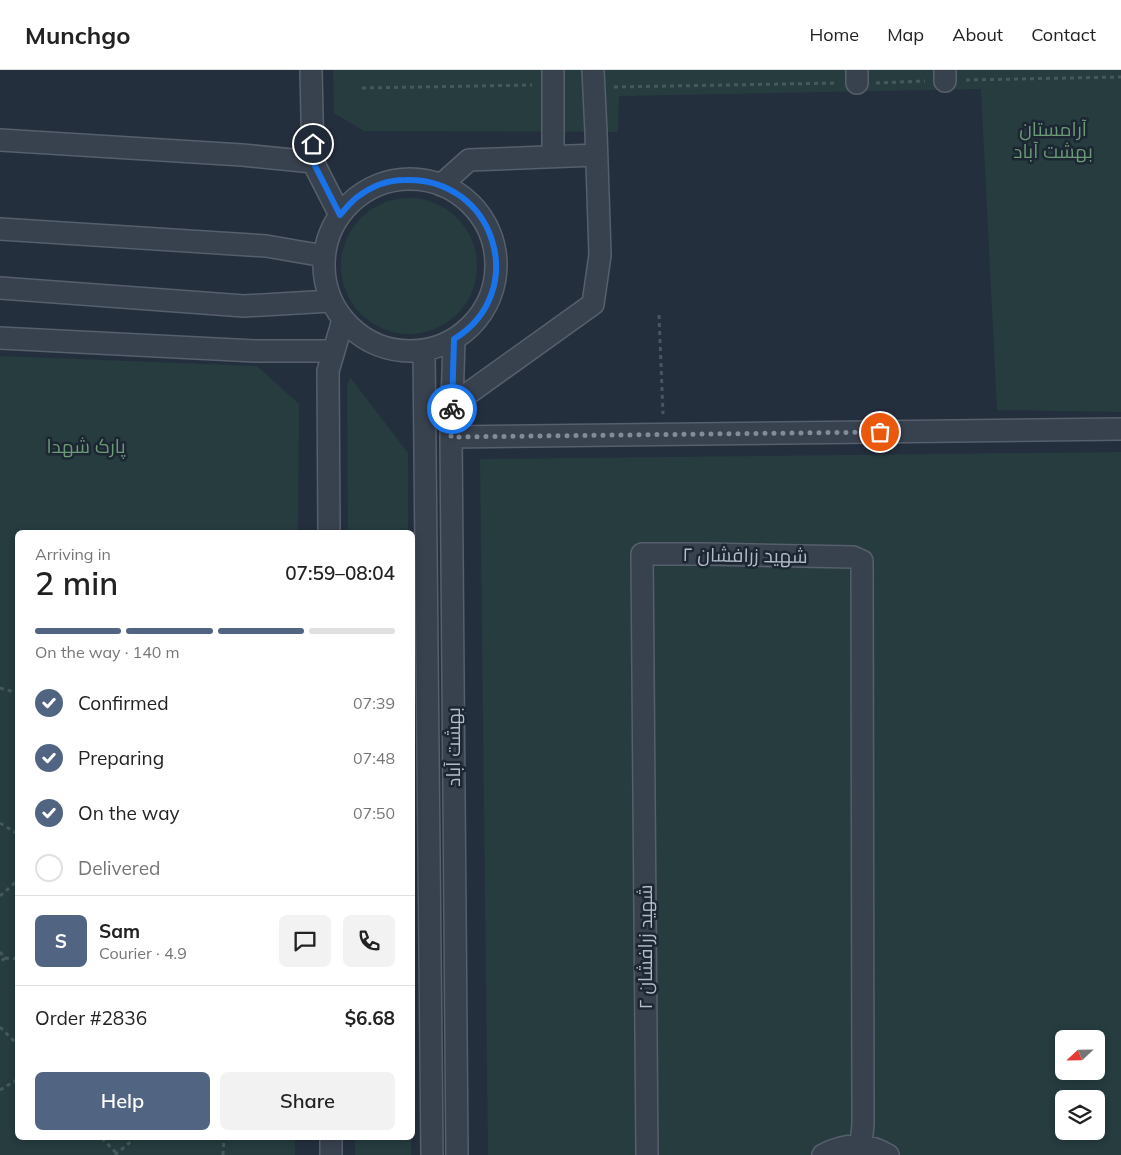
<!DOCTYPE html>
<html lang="en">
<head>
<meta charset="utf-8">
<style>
  :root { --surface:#fff; --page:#f2f2f2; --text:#222; --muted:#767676; --line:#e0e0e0; --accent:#516482 }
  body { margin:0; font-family:Mulish,Cairo,sans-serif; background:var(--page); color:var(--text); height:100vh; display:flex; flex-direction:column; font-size:19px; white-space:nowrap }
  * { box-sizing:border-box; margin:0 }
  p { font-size:16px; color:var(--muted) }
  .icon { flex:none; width:28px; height:28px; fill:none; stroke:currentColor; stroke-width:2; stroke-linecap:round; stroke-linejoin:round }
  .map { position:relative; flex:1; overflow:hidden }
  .details { position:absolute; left:15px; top:460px; width:400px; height:610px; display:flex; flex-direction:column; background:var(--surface); border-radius:8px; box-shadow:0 2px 8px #0003 }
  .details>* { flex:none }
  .needle { width:32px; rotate:248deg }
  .fabs { position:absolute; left:1055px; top:960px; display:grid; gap:10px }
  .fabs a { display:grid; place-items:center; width:50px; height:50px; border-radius:8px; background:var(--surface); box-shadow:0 2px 8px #0003; font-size:25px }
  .pin { position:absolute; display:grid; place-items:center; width:42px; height:42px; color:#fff; margin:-21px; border:2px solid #fff; border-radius:50%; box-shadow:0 1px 5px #0007 }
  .courier { position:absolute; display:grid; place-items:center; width:50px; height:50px; margin:-25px; border:4px solid #1a73e8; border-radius:50%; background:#fff; color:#222; box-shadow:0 1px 6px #0007 }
  .summary em { font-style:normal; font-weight:600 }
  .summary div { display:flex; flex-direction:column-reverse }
  .summary { display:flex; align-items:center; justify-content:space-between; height:85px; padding:0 20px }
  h1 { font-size:32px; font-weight:600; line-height:38px }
  .bar { display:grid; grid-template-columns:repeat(4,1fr); gap:8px 5px; align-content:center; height:60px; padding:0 20px }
  .bar i { height:6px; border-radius:4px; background:var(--line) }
  .bar .active { background:var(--accent) }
  .bar p { grid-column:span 4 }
  .line { display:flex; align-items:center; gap:12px; padding:0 20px; border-top:1px solid var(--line) }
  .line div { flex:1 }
  .round { display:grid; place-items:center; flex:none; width:52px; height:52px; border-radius:8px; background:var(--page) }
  ol { padding:0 20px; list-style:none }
  li { display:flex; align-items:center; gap:15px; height:55px }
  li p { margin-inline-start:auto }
  li .icon { padding:5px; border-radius:50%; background:var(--accent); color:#fff; stroke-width:4 }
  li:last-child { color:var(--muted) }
  li i { width:28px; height:28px; border:2px solid var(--line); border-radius:50% }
  .button { display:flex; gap:10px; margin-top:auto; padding:10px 20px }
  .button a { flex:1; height:58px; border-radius:8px; background:var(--accent); color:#fff; font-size:20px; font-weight:600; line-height:58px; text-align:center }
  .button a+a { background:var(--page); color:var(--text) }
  header { display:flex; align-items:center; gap:30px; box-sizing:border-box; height:70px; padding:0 25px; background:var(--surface); border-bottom:1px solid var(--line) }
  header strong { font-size:24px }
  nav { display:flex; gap:28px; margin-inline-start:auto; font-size:18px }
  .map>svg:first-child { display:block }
  .green { fill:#263c3f; fill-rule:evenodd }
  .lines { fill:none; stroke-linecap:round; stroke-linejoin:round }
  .minor-casing { stroke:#565f6c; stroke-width:24 }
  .path { stroke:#44595c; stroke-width:3; stroke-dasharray:4 4; stroke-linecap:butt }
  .minor { stroke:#38414e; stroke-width:21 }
  .done { stroke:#828b98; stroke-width:5; stroke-dasharray:0 9 }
  .route { stroke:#1a73e8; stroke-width:6 }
  .labels { text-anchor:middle; stroke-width:5; stroke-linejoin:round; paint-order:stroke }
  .park-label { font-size:19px; fill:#6b9a76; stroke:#1d2633 }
  .street-label { font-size:19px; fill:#b4bcc9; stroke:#1d2633 }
</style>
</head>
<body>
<header>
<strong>Munchgo</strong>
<nav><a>Home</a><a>Map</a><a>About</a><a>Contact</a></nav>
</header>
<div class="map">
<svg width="1121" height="1085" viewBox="0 0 1121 1085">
  <rect width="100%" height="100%" fill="#242f3e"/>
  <path class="green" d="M333,0H1121V342L997,340L981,19L619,26L618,62L364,61L334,43Z
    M341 196a68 68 0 1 1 136 0a68 68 0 1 1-136 0Z
    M0,286L257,296L299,334L298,462H18V1068H295V1085H0Z
    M350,307L408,383V462H348L347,315Z
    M1121,382V1085H488L480,389ZM1064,969H1096V1001H1064ZM1064,1029H1096V1061H1064Z
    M355,1068H411V1085H355Z"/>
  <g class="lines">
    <g class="minor-casing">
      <path id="minor" d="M311,0L313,92L340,145
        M553,0V86
        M857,0V13
        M945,0V11
        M0,70L242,85L313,92
        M324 195a86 86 0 1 1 172 0a86 86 0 1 1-172 0Z
        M441,115L469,90L596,85
        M0,159L266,176L324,186
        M0,218L244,236L331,231
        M0,268L255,281H334
        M454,269L451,367L457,1085
        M424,281L432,1085
        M452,335L593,234L600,185L596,62L593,0
        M451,367L1121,359
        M329,462L328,301L343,250
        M331,1068V1085
        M647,1085L642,484H705L853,487L862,491L863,1054L861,1075
        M823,1085C845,1073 866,1072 888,1085"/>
    </g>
    <path class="path" d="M966,10L1121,7
      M876,13L925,11
      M614,17L838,13
      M362,18L532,15
      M659,245L663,344
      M0,618L18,623
      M0,753L18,764
      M0,826L18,810
      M0,882L5,888L0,892
      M5,888L18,889
      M0,957L18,975
      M0,1020L18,1009
      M102,1068L118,1085
      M115,1085L135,1068
      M223,1085L224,1068"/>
    <use href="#minor" class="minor"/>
  </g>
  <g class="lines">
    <path class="done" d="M452,339L451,367L880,362"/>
    <path class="route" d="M313,74V92L340,145C345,139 350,133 356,128C370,117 387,110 405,110C495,107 531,222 454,269L452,339"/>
  </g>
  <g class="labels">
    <g class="park-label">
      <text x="1053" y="66">آرامستان<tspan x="1053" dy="22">بهشت آباد</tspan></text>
      <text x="86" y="383">پارک شهدا</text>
    </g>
    <g class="street-label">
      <text transform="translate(745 485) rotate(1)" y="7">شهید زرافشان ۲</text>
      <text transform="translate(453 677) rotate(-90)" y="7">بهشت آباد</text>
      <text transform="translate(645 877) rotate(-90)" y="7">شهید زرافشان ۲</text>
    </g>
  </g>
</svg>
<div class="fabs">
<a><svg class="needle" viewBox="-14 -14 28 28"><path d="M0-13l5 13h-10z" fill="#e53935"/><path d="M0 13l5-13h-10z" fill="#767676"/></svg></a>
<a><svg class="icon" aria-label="layers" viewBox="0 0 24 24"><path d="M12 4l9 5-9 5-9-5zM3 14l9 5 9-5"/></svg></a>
</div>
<div class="pin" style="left:880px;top:362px;background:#ea580c"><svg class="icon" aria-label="bag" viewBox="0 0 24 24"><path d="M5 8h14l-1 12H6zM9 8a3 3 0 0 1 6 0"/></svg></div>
<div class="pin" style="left:313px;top:74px;background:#1f2937"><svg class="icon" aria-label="home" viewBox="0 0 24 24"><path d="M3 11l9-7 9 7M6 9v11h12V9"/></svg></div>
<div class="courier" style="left:452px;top:339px"><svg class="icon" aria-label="bike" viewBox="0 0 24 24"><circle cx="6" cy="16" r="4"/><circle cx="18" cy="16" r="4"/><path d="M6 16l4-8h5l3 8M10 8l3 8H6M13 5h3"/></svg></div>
<section class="details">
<div class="summary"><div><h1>2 min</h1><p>Arriving in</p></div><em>07:59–08:04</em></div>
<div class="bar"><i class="active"></i><i class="active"></i><i class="active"></i><i></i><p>On the way · 140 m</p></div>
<ol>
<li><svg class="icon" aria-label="check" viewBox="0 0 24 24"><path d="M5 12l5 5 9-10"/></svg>Confirmed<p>07:39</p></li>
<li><svg class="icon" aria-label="check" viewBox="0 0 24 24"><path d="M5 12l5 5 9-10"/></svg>Preparing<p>07:48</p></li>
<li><svg class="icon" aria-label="check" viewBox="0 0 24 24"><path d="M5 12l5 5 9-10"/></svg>On the way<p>07:50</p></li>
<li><i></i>Delivered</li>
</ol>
<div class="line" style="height:90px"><b class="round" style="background:var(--accent);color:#fff">S</b><div><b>Sam</b><p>Courier · 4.9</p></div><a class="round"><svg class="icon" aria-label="chat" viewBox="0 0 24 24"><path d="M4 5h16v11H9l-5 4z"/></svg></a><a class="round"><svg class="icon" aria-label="phone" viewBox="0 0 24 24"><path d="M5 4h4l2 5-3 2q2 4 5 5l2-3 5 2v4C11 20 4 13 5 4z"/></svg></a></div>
<div class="line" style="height:65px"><div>Order #2836</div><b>$6.68</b></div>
<div class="button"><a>Help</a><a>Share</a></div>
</section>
</div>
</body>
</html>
